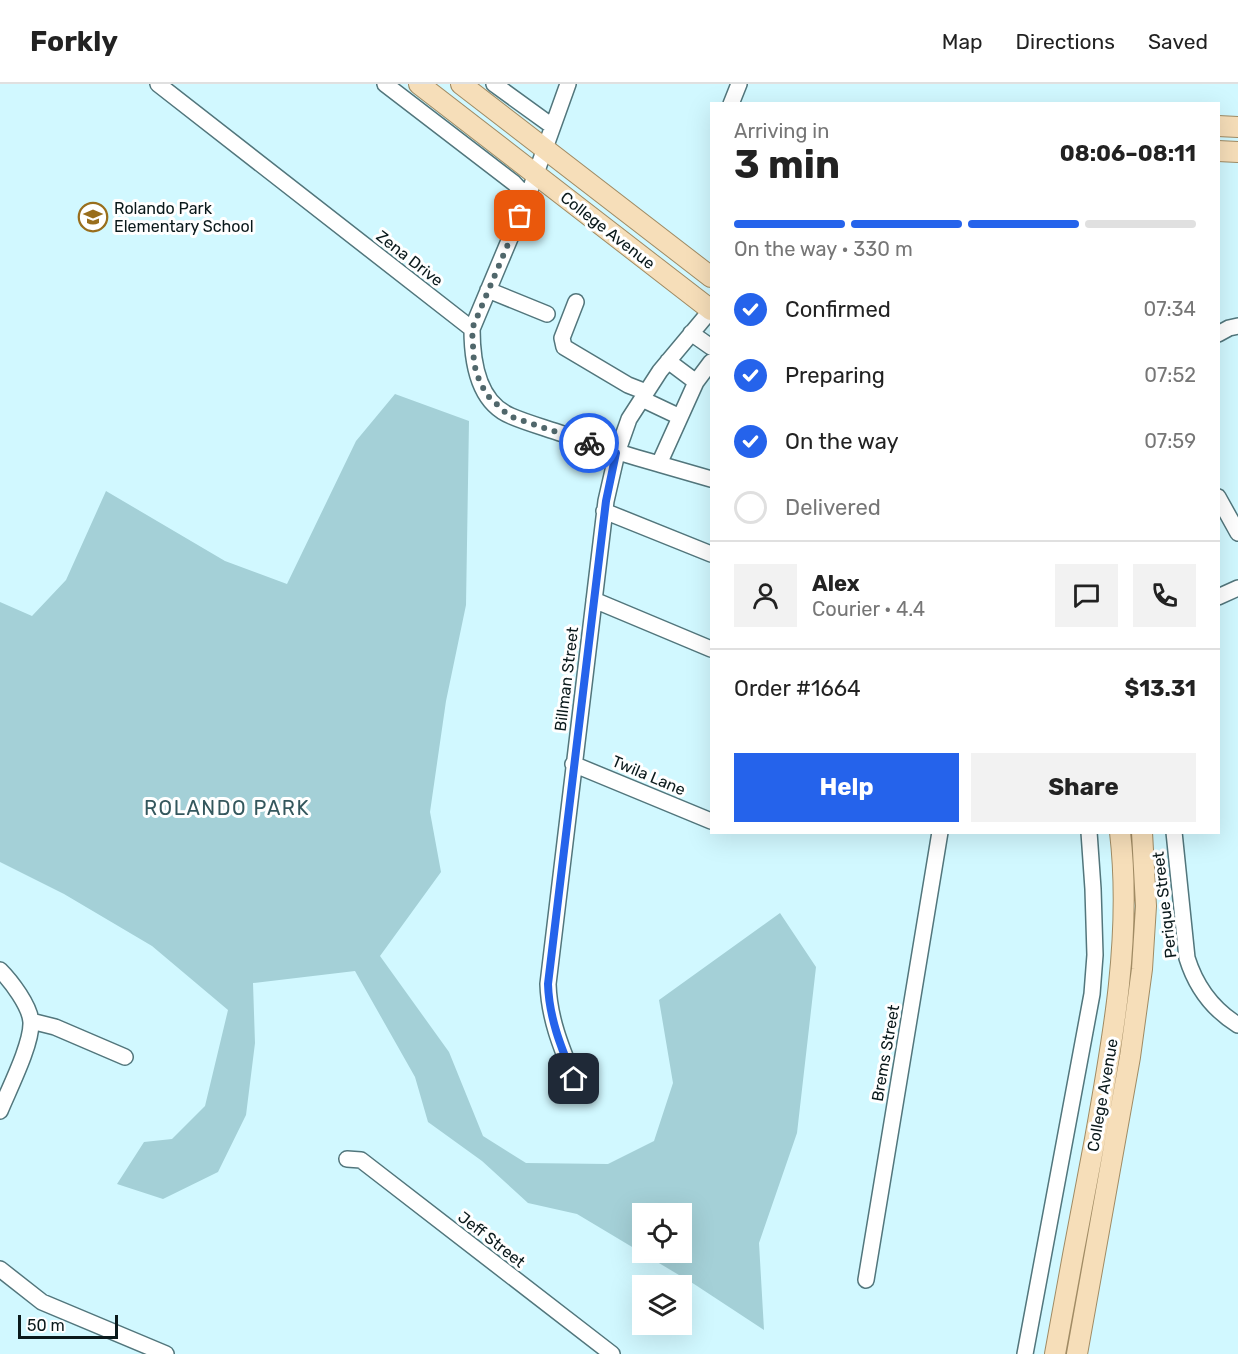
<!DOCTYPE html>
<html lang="en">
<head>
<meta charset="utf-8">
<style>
  :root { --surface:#fff; --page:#f2f2f2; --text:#222; --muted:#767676; --line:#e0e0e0; --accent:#2563eb }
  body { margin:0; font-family:Rubik,sans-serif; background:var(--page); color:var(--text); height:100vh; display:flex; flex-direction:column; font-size:22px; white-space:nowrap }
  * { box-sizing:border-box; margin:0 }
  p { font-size:20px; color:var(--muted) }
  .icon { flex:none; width:33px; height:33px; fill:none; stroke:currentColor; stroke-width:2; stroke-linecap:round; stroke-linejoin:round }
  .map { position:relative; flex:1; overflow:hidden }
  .panel { position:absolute; left:710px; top:18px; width:510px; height:732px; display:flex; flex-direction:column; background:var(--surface); border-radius:0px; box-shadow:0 6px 24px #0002 }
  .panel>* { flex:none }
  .buttons { position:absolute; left:632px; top:1119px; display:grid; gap:12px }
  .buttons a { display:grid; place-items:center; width:60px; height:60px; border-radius:0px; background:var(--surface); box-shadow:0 6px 24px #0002; font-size:30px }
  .scale { position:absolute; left:18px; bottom:15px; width:100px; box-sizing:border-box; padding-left:6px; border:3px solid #0a191b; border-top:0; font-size:16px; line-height:21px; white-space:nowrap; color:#0a191b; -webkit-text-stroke:4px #fff; paint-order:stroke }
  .pin { position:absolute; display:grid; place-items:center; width:51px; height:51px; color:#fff; margin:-26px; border-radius:12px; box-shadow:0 3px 9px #0006 }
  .courier { position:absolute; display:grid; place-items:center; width:60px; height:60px; margin:-30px; border:4px solid #2563eb; border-radius:50%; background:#fff; color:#222; box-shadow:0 2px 8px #0007 }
  .summary em { font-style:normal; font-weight:700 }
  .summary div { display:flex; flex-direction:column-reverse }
  .summary { display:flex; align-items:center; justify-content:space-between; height:102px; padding:0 24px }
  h1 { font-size:39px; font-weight:700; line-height:45px }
  .bar { display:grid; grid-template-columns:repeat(4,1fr); gap:9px 6px; align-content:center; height:72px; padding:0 24px }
  .bar i { height:8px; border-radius:4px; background:var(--line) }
  .bar .selected { background:var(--accent) }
  .bar p { grid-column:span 4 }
  .line { display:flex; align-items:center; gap:15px; padding:0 24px; border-top:2px solid var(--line) }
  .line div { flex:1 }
  .round { display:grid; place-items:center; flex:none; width:63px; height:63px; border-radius:0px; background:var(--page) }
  ol { padding:0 24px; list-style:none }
  li { display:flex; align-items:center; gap:18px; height:66px }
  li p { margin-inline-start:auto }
  li .icon { padding:6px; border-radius:50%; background:var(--accent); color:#fff; stroke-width:4 }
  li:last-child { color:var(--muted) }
  li i { width:33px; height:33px; border:3px solid var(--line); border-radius:50% }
  .primary-button { display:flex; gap:12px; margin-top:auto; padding:12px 24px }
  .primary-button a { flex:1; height:69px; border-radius:0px; background:var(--accent); color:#fff; font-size:24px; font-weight:700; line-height:69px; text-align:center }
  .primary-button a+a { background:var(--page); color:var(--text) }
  header { display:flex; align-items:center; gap:36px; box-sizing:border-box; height:84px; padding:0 30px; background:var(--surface); border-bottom:2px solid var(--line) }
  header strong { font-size:28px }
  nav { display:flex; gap:33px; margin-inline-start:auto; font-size:21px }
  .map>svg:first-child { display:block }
  .grass { fill:#a4d0d7; fill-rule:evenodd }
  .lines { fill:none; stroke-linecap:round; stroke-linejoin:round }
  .minor-casing { stroke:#52767c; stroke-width:18 }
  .major-casing { stroke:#a08b64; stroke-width:22 }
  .minor { stroke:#fff; stroke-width:15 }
  .major { stroke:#f6deb9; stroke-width:20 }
  .done { stroke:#50676b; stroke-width:6; stroke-dasharray:0 10.8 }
  .route { stroke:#2563eb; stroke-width:8 }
  .labels { text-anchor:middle; stroke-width:6; stroke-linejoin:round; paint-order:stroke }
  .poi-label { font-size:16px; fill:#0a191b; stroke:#fff; text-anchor:start }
  .street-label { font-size:16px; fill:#0a191b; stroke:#fff }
  .quarter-label { font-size:20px; letter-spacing:1.5px; fill:#34575d; stroke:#fff }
</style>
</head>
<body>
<header>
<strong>Forkly</strong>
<nav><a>Map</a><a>Directions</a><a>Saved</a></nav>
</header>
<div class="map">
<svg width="1238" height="1270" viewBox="0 0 1238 1270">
  <rect width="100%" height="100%" fill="#d1f8ff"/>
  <path class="grass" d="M395,310L469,337L466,521L446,617L430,728L441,788L380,872L449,968L483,1052L526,1079L608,1080L654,1057L673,999L659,916L780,829L816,883L797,1049L759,1159L764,1246L694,1200L577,1130L528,1119L482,1077L428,1038L415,993L355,887L253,899L255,959L246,1031L218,1088L163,1115L117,1100L144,1058L172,1055L205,1022L228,926L152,862L64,810L0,778V518L32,532L66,496L106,407L225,477L287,500L356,357ZM642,1130H681V1168H642Z"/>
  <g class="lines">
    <g class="minor-casing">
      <path id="minor" d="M158,0L472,245C472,276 477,318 511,332C527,339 546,344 563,350C595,361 626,371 659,380L696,298L711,278
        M385,0L514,99L527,113
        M494,0L552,42
        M731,20L739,0
        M488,206L547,230
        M576,218L562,254L564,263L628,301L646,308
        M472,245L529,109L568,0
        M691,249L711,263
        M1218,250L1229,244L1238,242
        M668,277L696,298
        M642,315L680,333
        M659,380L711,395
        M1218,413L1238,449
        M604,427L711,470
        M1218,513L1238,504
        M594,516L711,565
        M573,680L711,737
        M1174,748L1187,874C1196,903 1212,925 1238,941
        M0,886C11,897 30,922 31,938C32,960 9,1005 0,1027
        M31,937L55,943L125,973
        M574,995C561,963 549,934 548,900L606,417L617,369L629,335L660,287L711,226
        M347,1075L361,1076L612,1270
        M0,1185L42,1218L166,1270
        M866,1196L940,748
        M1025,1270L1092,910L1095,871L1093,805L1089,748"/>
    </g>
    <g class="major-casing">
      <path id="major" d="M419,0L711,226
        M461,0L711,193
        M1218,42L1238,43
        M1218,67L1238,68
        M1055,1270C1068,1198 1081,1127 1095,1055C1113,955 1132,851 1120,748
        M1077,1270L1130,973L1142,885L1146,822L1142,748"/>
    </g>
    <use href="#minor" class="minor"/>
    <use href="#major" class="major"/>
  </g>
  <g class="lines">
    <path class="done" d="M520,132L472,245L474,279L477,291L486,310L509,332L589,359"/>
    <path class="route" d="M574,995C561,963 549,934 548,900L606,417L616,369L589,359"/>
  </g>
  <defs>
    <g id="school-ring" transform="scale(1.5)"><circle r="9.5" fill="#fff" stroke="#996e1c" stroke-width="1.5"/><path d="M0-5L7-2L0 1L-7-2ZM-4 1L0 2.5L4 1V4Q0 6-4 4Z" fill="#996e1c"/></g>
  </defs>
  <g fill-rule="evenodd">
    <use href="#school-ring" x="93" y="133"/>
  </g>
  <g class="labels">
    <g class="poi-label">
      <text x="114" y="130">Rolando Park<tspan x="114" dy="18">Elementary School</tspan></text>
    </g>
    <g class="street-label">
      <text transform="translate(608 146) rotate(38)" y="6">College Avenue</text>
      <text transform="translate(410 174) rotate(38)" y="6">Zena Drive</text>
      <text transform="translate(566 595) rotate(-83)" y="6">Billman Street</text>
      <text transform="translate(649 691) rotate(23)" y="6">Twila Lane</text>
      <text transform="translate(1164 821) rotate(-97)" y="6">Perique Street</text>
      <text transform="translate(885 969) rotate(-80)" y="6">Brems Street</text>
      <text transform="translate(1102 1011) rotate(-80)" y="6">College Avenue</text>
      <text transform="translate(492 1155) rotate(38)" y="6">Jeff Street</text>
    </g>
    <g class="quarter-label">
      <text x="227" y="731">ROLANDO PARK</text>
    </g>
  </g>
</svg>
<div class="buttons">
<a><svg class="icon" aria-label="locate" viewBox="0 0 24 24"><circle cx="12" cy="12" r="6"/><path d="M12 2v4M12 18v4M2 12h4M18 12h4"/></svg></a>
<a><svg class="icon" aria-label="layers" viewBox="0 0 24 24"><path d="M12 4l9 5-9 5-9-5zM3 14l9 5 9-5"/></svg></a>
</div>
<div class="scale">50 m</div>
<div class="pin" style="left:520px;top:132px;background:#ea580c"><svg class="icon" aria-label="bag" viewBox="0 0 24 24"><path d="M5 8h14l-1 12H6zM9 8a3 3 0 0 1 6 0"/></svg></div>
<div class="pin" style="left:574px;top:995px;background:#1f2937"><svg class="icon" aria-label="home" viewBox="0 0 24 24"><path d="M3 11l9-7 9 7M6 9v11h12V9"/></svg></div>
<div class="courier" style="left:589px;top:359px"><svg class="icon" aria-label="bike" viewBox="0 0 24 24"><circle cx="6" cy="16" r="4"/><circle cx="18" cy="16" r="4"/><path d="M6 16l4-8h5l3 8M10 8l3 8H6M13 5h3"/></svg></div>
<section class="panel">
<div class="summary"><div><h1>3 min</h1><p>Arriving in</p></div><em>08:06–08:11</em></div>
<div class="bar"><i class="selected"></i><i class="selected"></i><i class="selected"></i><i></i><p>On the way · 330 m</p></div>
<ol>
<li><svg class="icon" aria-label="check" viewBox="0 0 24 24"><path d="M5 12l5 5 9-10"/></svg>Confirmed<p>07:34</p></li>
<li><svg class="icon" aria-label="check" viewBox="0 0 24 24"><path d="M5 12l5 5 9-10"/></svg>Preparing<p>07:52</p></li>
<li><svg class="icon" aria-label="check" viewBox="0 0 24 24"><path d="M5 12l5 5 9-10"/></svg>On the way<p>07:59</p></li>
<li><i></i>Delivered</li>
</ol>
<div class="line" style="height:108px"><a class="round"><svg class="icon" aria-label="person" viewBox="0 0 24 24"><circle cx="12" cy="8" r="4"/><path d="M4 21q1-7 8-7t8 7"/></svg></a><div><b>Alex</b><p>Courier · 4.4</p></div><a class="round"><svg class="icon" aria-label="chat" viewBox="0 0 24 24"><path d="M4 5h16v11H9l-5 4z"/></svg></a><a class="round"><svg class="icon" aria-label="phone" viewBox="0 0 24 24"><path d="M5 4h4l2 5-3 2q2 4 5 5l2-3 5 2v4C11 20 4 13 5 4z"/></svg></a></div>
<div class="line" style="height:78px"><div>Order #1664</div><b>$13.31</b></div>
<div class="primary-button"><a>Help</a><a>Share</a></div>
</section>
</div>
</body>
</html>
